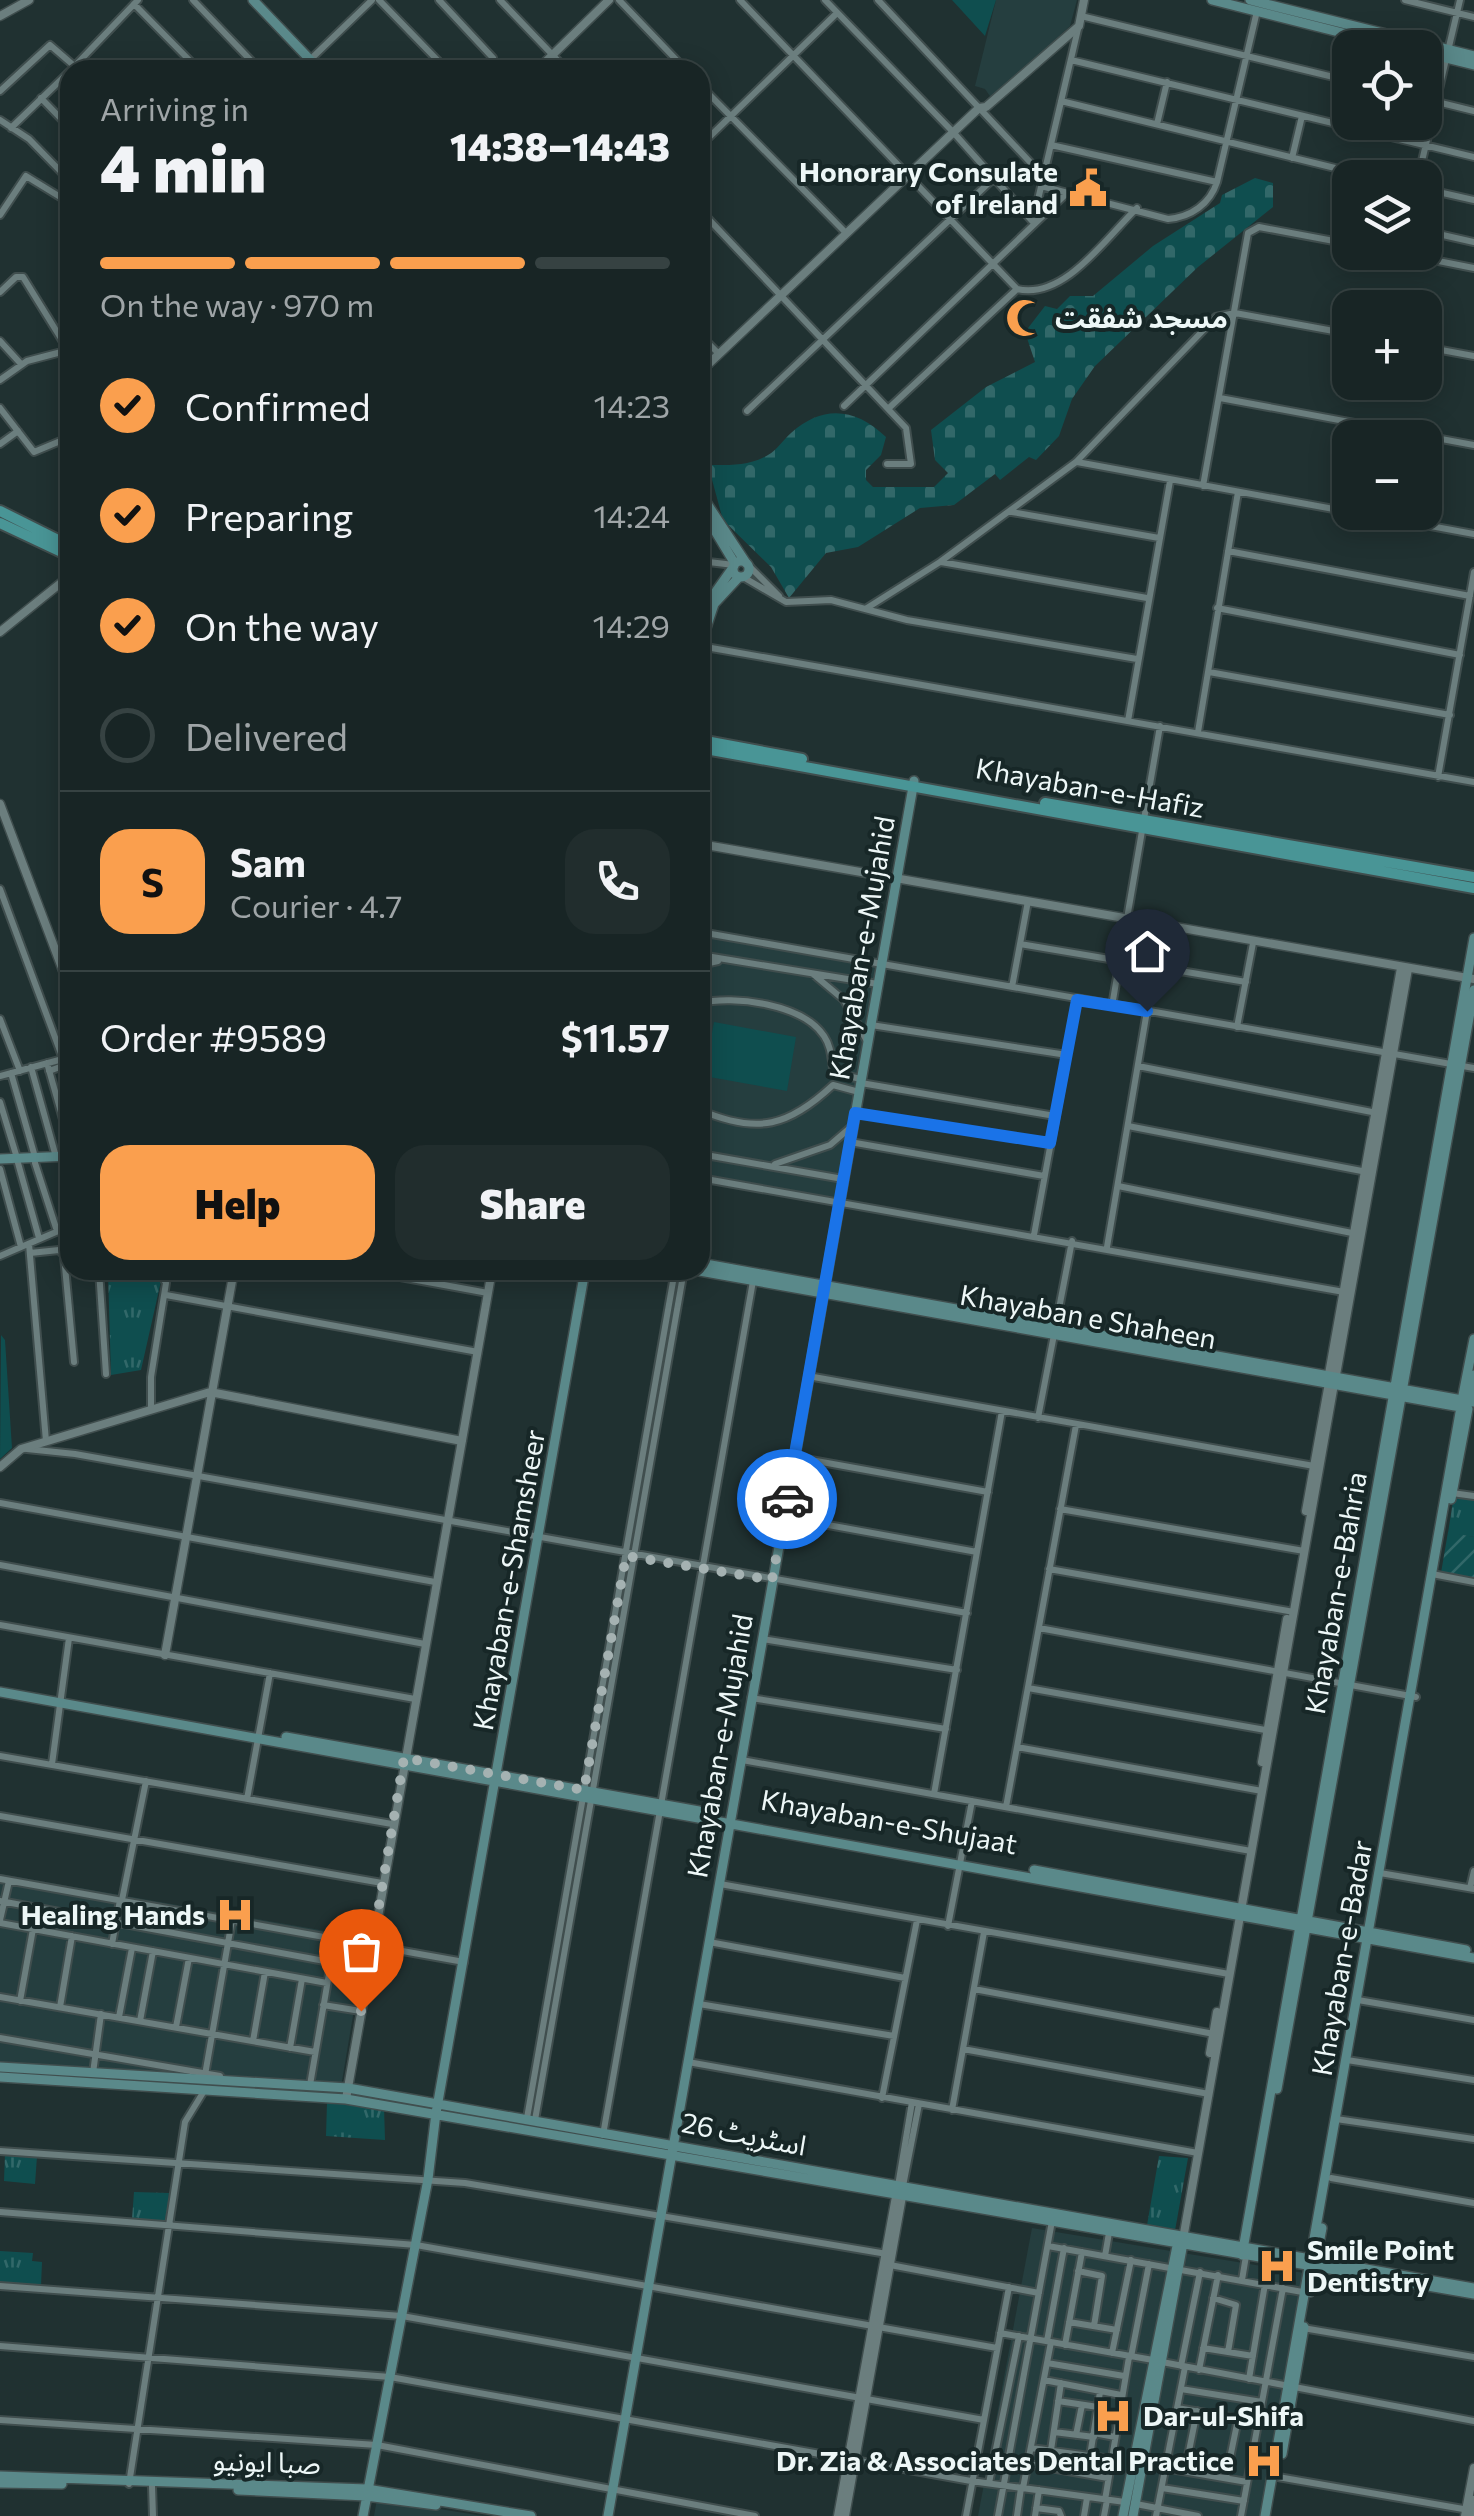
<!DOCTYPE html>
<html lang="en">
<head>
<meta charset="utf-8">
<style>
  :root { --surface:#182525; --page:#212d2d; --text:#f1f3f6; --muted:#9fa5a7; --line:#364242; --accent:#fa9f4e }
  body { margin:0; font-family:Commissioner,"Noto Sans Arabic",sans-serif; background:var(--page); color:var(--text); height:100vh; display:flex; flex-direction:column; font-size:38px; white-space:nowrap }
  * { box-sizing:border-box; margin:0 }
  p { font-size:32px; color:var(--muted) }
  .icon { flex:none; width:55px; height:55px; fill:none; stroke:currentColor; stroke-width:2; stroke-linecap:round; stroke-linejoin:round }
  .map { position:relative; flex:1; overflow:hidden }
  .sheet { position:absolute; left:60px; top:60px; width:650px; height:1220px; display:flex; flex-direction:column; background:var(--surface); border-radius:30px; box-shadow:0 5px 25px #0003,0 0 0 2px var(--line) }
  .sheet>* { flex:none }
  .controls { position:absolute; left:1332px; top:30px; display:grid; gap:20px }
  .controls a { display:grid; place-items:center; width:110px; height:110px; border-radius:20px; background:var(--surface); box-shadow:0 5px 25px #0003,0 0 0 2px var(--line); font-size:50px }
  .pin { position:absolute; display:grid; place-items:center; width:85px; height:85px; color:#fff; margin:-102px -42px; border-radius:50% 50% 50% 0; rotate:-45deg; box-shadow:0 0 10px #0007 }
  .pin .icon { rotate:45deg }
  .courier { position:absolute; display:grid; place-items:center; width:100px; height:100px; margin:-50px; border:8px solid #1a73e8; border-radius:50%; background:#fff; color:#222; box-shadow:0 2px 12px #0007 }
  .overview em { font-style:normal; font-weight:800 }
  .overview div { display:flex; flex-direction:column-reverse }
  .overview { display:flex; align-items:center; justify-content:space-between; height:170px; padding:0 40px }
  h1 { font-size:65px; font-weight:800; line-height:75px }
  .bar { display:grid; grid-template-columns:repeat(4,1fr); gap:15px 10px; align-content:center; height:120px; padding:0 40px }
  .bar i { height:12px; border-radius:8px; background:var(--line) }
  .bar .current { background:var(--accent) }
  .bar p { grid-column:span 4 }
  .line { display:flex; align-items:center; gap:25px; padding:0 40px; border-top:2px solid var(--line) }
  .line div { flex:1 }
  .round { display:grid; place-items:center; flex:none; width:105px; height:105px; border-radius:30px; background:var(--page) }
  ol { padding:0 40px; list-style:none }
  li { display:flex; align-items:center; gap:30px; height:110px }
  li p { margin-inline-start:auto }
  li .icon { padding:10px; border-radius:50%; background:var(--accent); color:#111; stroke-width:4 }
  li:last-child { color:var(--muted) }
  li i { width:55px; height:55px; border:5px solid var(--line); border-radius:50% }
  .primary-button { display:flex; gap:20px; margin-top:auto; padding:20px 40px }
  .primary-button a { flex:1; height:115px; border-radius:30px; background:var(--accent); color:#111; font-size:40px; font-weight:800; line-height:115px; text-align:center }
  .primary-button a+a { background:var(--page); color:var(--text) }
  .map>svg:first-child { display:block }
  .built { fill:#253e3f }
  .grass { fill:url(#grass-tufts) }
  .cemetery { fill:url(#cemetery-stones) }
  .park { fill:#0f4e4f }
  .garden { fill:url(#garden-furrows) }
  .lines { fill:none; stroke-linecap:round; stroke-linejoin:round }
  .minor-casing { stroke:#404e4e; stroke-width:10 }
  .tertiary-casing { stroke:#404e4e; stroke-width:11 }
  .secondary-casing { stroke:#404e4e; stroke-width:12 }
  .primary-casing { stroke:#404e4e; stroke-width:14 }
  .minor { stroke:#6b7e7e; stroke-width:6 }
  .tertiary { stroke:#6b7e7e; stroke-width:8 }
  .secondary { stroke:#5a898a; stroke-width:9 }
  .primary { stroke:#499596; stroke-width:10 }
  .done { stroke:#a5b2b2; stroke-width:10; stroke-dasharray:0 18 }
  .route { stroke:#1a73e8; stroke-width:12 }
  .labels { text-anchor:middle; stroke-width:8; stroke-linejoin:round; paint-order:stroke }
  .poi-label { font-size:28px; font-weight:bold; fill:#edf7f7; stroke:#172727; text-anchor:end }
  .street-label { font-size:28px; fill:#edf7f7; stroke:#172727 }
</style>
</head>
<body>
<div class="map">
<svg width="1474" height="2516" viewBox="0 0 1474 2516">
  <defs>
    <pattern id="grass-tufts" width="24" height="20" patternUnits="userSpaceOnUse" patternTransform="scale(2.5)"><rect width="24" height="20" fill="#0f4e4f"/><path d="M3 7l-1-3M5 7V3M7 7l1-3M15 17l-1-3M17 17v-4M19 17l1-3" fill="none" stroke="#326869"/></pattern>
    <pattern id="cemetery-stones" width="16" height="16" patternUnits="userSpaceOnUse" patternTransform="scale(2.5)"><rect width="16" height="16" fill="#0f4e4f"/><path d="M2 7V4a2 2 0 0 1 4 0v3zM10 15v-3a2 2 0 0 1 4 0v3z" fill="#326869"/></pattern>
    <pattern id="garden-furrows" width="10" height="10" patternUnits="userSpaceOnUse" patternTransform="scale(2.5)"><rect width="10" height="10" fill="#0f4e4f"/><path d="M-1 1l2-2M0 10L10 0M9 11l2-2" fill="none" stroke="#326869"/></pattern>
  </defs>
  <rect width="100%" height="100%" fill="#203131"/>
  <path class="built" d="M996,0H1077L1070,26L992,99L985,89L975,86Z
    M700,932L882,962L839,1202L700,1178Z
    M0,1874L366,1938L341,2087L0,2066Z
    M1032,2228L1304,2273L1260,2516H978Z
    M377,2499L483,2516H374Z"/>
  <path class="grass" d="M108,1273L161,1281L141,1370L111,1375Z
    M1454,1495L1474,1498V1537L1448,1533Z
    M327,2103L384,2107L385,2140L326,2136Z
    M5,2154L37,2156L35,2184L4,2181Z
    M1159,2156L1188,2158L1174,2236L1146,2231Z
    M134,2192L169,2193L166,2221L132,2219Z
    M0,2251L33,2253L32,2261L42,2262L41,2285L0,2283Z"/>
  <path class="cemetery" d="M1255,178L1273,183V207L1198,267L1095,366L1072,399L1059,436L1036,460L1029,457L1000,480L995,474L954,505L920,508L858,547L826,553L789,598L771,567L723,520L708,465C729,465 749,466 768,455C777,450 783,440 791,433C823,404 856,408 886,437L881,455L866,470V480L873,487H934L948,473L935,460L931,430L986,387L1035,362L1025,332L1045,306L1057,309L1070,296H1093L1153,246L1220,203L1222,195Z"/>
  <path class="park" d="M952,0H996L985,36Z
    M714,1022L796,1037L787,1091L704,1076Z
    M1,1335L5,1340L12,1448L0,1459Z"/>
  <path class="garden" d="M1448,1532L1474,1537V1578L1441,1573Z"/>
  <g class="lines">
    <g class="minor-casing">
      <path id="minor" d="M193,0L260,70
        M379,0L447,70
        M439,0L493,58
        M500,0L567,70
        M619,0L686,70
        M740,0L1017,289
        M825,0L953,132L1033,222
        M878,0L1043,176
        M1405,0L1474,17
        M134,4L199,70
        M1081,16L1350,81
        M314,56L372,0
        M1071,60L1474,157
        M71,70L138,0
        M298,70L310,59
        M700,85L846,233
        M0,91L50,45L79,70
        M41,98L70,128
        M1425,99L1474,111
        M1061,101L1376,178
        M0,120L29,139L70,181
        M1157,124L1167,82
        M11,128L70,71
        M1051,145L1217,182
        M700,146L837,13
        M1292,158L1302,116
        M1418,178L1460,0
        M1041,186L1168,219C1191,217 1210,204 1217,182L1257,11
        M1425,189L1474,200
        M700,210L906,428L911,464H887
        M0,215L26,176L70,203
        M1033,221L1078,29
        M1425,231L1474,242
        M1393,252L1474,268
        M1017,289C1064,300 1105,239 1137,208
        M0,292L16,277H23L70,353
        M700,335L719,354
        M0,341L21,364
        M1425,347L1474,356
        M0,380L27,361L69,350
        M1220,398L1474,445
        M844,406L1067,193
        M890,407L1017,289
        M0,408L34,452L70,437
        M747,411L994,178
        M0,444L18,431
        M1077,462L1350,512
        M1203,486L1248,233L1259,227L1350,244
        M1012,512L1159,538
        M1355,512L1474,534
        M1228,551L1470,596
        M700,561L734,565
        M941,562L1147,598
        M748,565L779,596
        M743,577L786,602L831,600L907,620L1137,659
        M867,608L940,562L1076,462L1216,317L1235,313L1350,334
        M1217,608L1460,655
        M700,646L1474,782
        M1209,672L1450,715
        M1128,721L1170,481
        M1198,732L1238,492
        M1438,777L1474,572
        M0,889L63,1059
        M700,932L1474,1068
        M1020,944L1246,982
        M700,955L878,984
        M700,965L718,961
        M813,974L844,1000L867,1041
        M1012,987L1028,901
        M700,1003C734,995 803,1004 824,1036C832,1048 831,1060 834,1073L861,1079
        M1112,1006L1160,726
        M0,1019L20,1071
        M871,1025L1067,1055
        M1237,1027L1253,943
        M47,1063L70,1144
        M1138,1066L1377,1113
        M31,1067L56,1157
        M49,1071L60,1067L70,1072
        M11,1073L35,1157
        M0,1076L70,1057
        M861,1083L1055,1116
        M0,1102L17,1158
        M700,1110C758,1135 789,1126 833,1085L859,1092
        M855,1113L1050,1143
        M1128,1126L1367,1172
        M850,1142L1044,1176
        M700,1154L843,1179
        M18,1163L39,1238
        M35,1163L56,1228
        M775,1164L830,1145L851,1127
        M0,1169L21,1247
        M700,1178L1344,1292
        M1118,1186L1357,1234
        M1034,1235L1077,1000
        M29,1244L46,1441
        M1107,1247L1147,1011
        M30,1253L59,1250L70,1261
        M0,1256L70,1226
        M64,1256L74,1362
        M99,1270L106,1374
        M145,1270L160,1272L166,1283L151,1377V1410
        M362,1270L488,1293
        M166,1295L478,1352
        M808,1376L1314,1466
        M1038,1418L1072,1241
        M27,1449L75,1454L967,1613
        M794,1457L988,1492
        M1452,1493L1474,1496
        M0,1503L435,1582
        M1060,1509L1304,1551
        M784,1517L977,1552
        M0,1565L425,1644
        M1049,1569L1294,1612
        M1432,1574L1474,1582
        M0,1625L415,1699
        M1039,1628L1416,1697
        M762,1639L957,1670
        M1028,1688L1271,1731
        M751,1698L946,1729
        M1017,1747L1262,1791
        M0,1756L392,1824
        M742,1760L1251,1851
        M52,1764L69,1638
        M934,1794L1002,1411
        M247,1799L270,1673
        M1006,1807L1076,1425
        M0,1816L382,1883
        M1380,1873L1474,1889
        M0,1879L464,1962
        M720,1884L1229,1974
        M1470,1888L1474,1871
        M122,1900L146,1781
        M0,1901L330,1962
        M0,1920L9,1881
        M0,1923L327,1983
        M948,1926L972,1801
        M709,1942L905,1978
        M112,1944L120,1900
        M974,1989L1214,2034
        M0,1997L315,2052
        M1358,2000L1474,2020
        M20,2001L33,1929
        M699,2004L894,2036
        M323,2005L361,2011
        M60,2007L72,1936
        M119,2017L132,1948
        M140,2021L153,1951
        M176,2027L189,1958
        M0,2038L220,2076
        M253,2041L265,1972
        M290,2048L302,1979
        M963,2049L1209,2094
        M1347,2060L1474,2080
        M688,2062L1198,2153
        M93,2073L101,2014
        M205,2075L232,1920
        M310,2085L335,1939
        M882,2098L917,1920
        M952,2110L984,1932
        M527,2118L675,1270
        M1336,2119L1474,2139
        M535,2120L684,1270
        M603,2135L753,1281
        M0,2151L465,2183L887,2254
        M1331,2178L1474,2203
        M898,2186L912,2102
        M903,2186L919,2104
        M0,2212L416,2245L997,2348
        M1048,2246L1308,2293
        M1105,2256L1110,2227
        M890,2265L1039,2293
        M1078,2271L1102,2276L1094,2326
        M1242,2280L1246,2256
        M0,2286L402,2316L984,2420
        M1213,2298L1236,2305L1228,2352
        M1069,2322L1117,2330
        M1303,2328L1474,2357
        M1000,2333L1153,2360
        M1047,2341L1064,2248
        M1065,2345L1082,2252
        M0,2346L390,2377L971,2481L1125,2502
        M1203,2348L1253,2356
        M1112,2353L1131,2260
        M1131,2357L1149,2264
        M1162,2362L1474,2421
        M1047,2363L1124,2376
        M1181,2366L1200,2272
        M1199,2370L1218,2275
        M1249,2379L1265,2284
        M1044,2380L1121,2395
        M1181,2389L1262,2402
        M1058,2401L1098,2407
        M1177,2408L1258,2422
        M0,2420L377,2445L755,2516
        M1054,2432L1094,2437
        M1094,2433L1115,2437
        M1076,2435L1082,2405
        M1031,2448L1111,2459
        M1051,2450L1061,2383
        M1090,2456L1100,2392
        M1028,2464L1108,2478
        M1165,2468L1247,2482
        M1185,2471L1197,2411
        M1278,2477L1469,2510
        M1226,2478L1238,2419
        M989,2483L1019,2336
        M129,2484L185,2122L204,2091
        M152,2486L153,2516
        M1023,2488L1051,2342
        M1162,2488L1244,2501
        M1105,2500L1129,2357
        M1136,2504L1198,2516
        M1036,2508L1059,2511L1061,2516
        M966,2516L1009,2287
        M998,2516L1052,2221
        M1017,2516L1021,2488
        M1035,2516L1039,2490
        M1084,2516L1087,2498
        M1104,2516L1107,2500
        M1156,2516L1185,2367
        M1241,2516L1283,2288"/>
    </g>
    <g class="tertiary-casing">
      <path id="tertiary" d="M0,16L29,0
        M537,70L609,0
        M700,372L979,108L986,107L1079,26L1084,0
        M0,632L67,578L70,569
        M0,804L70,989
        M700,844L1474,979
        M1329,1374L1401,968
        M1336,1375L1408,969
        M0,1467L21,1449L210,1392L462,1441
        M1306,1511L1329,1383
        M165,1655L234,1270
        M1262,1762L1287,1619
        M1210,2053L1217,2012
        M346,2099L492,1270
        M1183,2239L1334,1384
        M838,2516L897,2191
        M845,2516L903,2191
        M1465,2516L1474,2468
        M1471,2516L1474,2500"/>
    </g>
    <g class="secondary-casing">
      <path id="secondary" d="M253,0L320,70
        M1212,0L1402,48
        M1250,0L1474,56
        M1425,53L1474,65
        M700,493L746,563
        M700,506L735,564
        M733 569a8 8 0 1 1 16 0a8 8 0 1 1-16 0Z
        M712,597L734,566
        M700,646L714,604L739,577
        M0,1159L70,1156
        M700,1263L1474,1402
        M694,1270L1466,1408
        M1462,1400L1474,1339
        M1469,1402L1474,1375
        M1451,1499L1468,1409
        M0,1692L1474,1958
        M286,1737L699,1811
        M1034,1870L1466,1950
        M0,2067L348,2088L1474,2288
        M0,2077L346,2099L1474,2294
        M1277,2089L1474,990
        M1242,2255L1474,938
        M1310,2292L1322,2228
        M1282,2454L1304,2327
        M0,2476L367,2489L531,2516
        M0,2483L62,2484
        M238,2490L366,2496L436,2505
        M363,2516L428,2179L436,2113L585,1270
        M608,2516L914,781
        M1123,2516L1178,2241
        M1133,2516L1183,2243
        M1265,2516L1461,1407"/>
    </g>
    <g class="primary-casing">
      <path id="primary" d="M0,511L70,546
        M0,523L70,556
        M700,740L802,759
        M700,748L1474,888
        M1045,803L1474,877"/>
    </g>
    <use href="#minor" class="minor"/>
    <use href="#tertiary" class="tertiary"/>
    <use href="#secondary" class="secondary"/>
    <use href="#primary" class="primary"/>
  </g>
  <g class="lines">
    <path class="done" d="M361,2011L404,1758L584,1790L626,1556L772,1580L787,1499"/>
    <path class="route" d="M787,1499L855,1113L1050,1143L1077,1000L1147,1011"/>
  </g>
  <defs>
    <g id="civic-bare" transform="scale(3)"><path d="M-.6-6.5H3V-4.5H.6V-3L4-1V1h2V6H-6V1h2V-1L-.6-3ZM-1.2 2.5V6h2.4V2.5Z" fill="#fa9f4e" stroke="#172727" stroke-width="2.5" paint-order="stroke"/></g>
    <g id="mosque-bare" transform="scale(3)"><path d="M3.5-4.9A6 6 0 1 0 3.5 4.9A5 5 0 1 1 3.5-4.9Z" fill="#fa9f4e" stroke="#172727" stroke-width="2.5" paint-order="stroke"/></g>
    <g id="hospital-bare" transform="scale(3)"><path d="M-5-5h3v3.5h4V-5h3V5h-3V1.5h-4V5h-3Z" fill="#fa9f4e" stroke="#172727" stroke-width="2.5" paint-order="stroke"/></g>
  </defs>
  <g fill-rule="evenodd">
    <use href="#civic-bare" x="1088" y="188"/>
    <use href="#mosque-bare" x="1025" y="318"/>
    <use href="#hospital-bare" x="235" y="1915"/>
    <use href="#hospital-bare" x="1277" y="2266"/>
    <use href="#hospital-bare" x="1113" y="2416"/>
    <use href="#hospital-bare" x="1264" y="2461"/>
  </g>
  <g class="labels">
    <g class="poi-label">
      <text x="1058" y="182">Honorary Consulate<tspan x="1058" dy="32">of Ireland</tspan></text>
      <text x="1055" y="328" text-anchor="start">مسجد شفقت</text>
      <text x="205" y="1925">Healing Hands</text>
      <text x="1307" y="2260" text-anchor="start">Smile Point<tspan x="1307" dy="32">Dentistry</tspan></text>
      <text x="1143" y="2426" text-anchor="start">Dar-ul-Shifa</text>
      <text x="1234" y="2471">Dr. Zia &amp; Associates Dental Practice</text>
    </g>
    <g class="street-label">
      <text transform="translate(1090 788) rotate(10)" y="10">Khayaban-e-Hafiz</text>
      <text transform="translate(862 948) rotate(-80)" y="10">Khayaban-e-Mujahid</text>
      <text transform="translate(1088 1317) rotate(10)" y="10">Khayaban e Shaheen</text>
      <text transform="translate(509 1580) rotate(-80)" y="10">Khayaban-e-Shamsheer</text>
      <text transform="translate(1336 1593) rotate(-80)" y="10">Khayaban-e-Bahria</text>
      <text transform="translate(720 1746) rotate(-80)" y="10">Khayaban-e-Mujahid</text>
      <text transform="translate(889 1822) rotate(10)" y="10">Khayaban-e-Shujaat</text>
      <text transform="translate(1342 1958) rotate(-80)" y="10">Khayaban-e-Badar</text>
      <text transform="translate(744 2134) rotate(11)" y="10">اسٹریٹ 26</text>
      <text transform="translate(267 2462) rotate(2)" y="10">صبا ایونیو</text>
    </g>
  </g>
</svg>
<div class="controls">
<a><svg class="icon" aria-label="locate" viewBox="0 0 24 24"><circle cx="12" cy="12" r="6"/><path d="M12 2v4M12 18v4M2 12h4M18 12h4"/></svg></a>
<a><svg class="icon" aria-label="layers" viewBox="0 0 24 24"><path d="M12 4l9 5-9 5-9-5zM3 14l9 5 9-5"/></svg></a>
<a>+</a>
<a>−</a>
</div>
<div class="pin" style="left:361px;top:2011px;background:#ea580c"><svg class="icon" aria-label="bag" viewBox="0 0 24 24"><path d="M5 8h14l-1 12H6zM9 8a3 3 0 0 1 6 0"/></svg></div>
<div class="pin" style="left:1147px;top:1011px;background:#1f2937"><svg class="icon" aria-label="home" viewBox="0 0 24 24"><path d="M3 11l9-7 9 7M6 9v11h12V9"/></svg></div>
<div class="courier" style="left:787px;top:1499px"><svg class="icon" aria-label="car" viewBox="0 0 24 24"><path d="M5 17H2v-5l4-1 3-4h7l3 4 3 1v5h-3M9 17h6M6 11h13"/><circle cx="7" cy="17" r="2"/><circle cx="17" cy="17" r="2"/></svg></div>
<section class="sheet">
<div class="overview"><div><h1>4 min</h1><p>Arriving in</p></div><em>14:38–14:43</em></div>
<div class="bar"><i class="current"></i><i class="current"></i><i class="current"></i><i></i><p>On the way · 970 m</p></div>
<ol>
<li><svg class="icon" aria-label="check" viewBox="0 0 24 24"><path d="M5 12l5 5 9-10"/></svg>Confirmed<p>14:23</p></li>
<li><svg class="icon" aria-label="check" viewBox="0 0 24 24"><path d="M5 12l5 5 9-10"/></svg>Preparing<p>14:24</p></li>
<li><svg class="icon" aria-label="check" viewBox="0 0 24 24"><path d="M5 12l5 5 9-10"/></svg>On the way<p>14:29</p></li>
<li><i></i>Delivered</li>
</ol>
<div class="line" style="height:180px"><b class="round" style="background:var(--accent);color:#111">S</b><div><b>Sam</b><p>Courier · 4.7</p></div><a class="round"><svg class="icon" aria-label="phone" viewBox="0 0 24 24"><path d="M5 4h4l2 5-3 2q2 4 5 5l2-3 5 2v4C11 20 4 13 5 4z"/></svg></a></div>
<div class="line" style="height:130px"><div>Order #9589</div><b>$11.57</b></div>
<div class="primary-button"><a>Help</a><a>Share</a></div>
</section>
</div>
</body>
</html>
